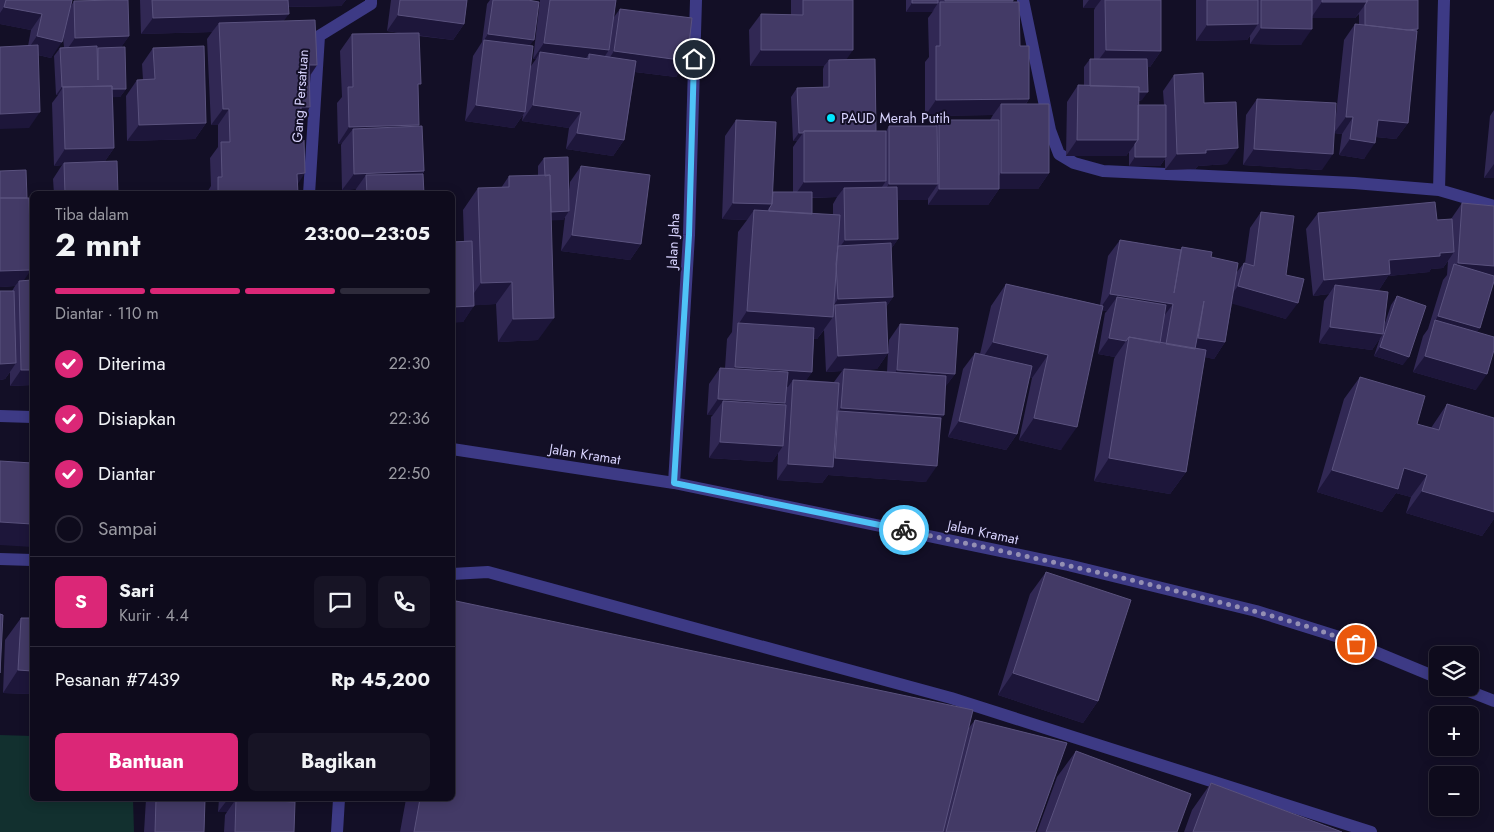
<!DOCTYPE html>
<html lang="id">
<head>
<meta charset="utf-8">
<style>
  :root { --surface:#0e0b1c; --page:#171425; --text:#f1f3f6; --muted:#9b9ba3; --line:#2e2b3b; --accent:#db2777 }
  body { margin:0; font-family:Jost,sans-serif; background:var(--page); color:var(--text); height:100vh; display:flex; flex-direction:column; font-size:19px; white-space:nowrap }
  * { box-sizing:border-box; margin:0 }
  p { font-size:16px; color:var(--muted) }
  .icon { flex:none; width:28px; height:28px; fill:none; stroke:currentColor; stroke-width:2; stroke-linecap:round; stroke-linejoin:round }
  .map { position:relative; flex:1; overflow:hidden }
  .drawer { position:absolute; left:30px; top:191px; width:425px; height:610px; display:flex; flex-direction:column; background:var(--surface); border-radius:8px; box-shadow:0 2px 12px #0003,0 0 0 1px var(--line) }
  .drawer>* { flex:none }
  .buttons { position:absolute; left:1429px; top:646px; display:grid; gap:10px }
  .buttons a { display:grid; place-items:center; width:50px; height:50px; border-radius:8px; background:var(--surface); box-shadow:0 2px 12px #0003,0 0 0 1px var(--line); font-size:25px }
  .pin { position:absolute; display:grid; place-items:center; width:42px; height:42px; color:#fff; margin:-21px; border:2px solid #fff; border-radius:50%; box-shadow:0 1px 5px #0007 }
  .courier { position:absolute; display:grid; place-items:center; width:50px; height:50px; margin:-25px; border:4px solid #4fc3f7; border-radius:50%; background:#fff; color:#222; box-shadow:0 1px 6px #0007 }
  .head em { font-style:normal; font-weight:700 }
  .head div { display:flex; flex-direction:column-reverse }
  .head { display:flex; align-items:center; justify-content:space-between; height:85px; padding:0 25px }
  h1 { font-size:32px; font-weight:700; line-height:38px }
  .bar { display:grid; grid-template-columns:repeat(4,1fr); gap:8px 5px; align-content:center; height:60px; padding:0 25px }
  .bar i { height:6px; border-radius:4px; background:var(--line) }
  .bar .selected { background:var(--accent) }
  .bar p { grid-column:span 4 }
  .line { display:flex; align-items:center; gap:12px; padding:0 25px; border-top:1px solid var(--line) }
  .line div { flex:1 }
  .round { display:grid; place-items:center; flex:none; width:52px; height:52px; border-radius:8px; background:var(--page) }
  ol { padding:0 25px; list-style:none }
  li { display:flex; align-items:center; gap:15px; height:55px }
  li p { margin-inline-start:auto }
  li .icon { padding:5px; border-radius:50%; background:var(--accent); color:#fff; stroke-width:4 }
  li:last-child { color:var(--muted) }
  li i { width:28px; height:28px; border:2px solid var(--line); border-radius:50% }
  .action { display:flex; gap:10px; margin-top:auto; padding:10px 25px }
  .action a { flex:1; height:58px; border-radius:8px; background:var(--accent); color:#fff; font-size:20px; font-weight:700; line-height:58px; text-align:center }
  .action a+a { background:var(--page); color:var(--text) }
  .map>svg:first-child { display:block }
  .green { fill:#12302f }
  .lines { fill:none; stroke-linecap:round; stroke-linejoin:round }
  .lane { stroke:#3d3a85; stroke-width:12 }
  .street { stroke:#3d3a85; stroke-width:12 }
  .wall { fill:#312854; fill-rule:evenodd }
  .shaded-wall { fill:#1d163a }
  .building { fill:#433a66; stroke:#5a527e }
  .done { stroke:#948fb3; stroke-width:5; stroke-dasharray:0 9 }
  .route { stroke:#4fc3f7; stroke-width:6 }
  .poi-dot { fill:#00e5ff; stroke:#130f26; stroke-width:2 }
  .labels { text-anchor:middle; stroke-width:4; stroke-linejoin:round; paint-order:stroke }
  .street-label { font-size:14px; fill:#d9d4ff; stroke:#130f26 }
  .poi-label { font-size:14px; fill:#d9d4ff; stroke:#130f26; text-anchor:start }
</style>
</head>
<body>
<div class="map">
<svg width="1494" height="832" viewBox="0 0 1494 832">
  <rect width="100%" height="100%" fill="#130f26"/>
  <path class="green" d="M0,735L32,736V799H133L134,832H0Z"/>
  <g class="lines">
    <path class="lane" d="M452,574L488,572L951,698L1371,832
      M337,832L339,799"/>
    <path class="street" d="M1023,0L1050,130L1059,154L1074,163L1103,171L1354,183L1439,190L1494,206
      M1439,190L1444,0
      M309,194L319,36L371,4V0
      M0,416L32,417
      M452,449L674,483L1068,565L1256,611L1339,637L1438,678
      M674,483L689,235L696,0
      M0,559L32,560
      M1461,688L1494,701"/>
  </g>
  <path class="wall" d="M0,0H72L71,6L74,1L129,36L121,47L126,89L120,97H113L114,148L105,161L118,194H54L53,179L62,165L54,166L52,103L58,95H56L54,56L60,48L64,47L63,37L51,58L38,55L29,128L28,46L31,30L0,24Z
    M140,0H346L341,6L288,7L283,21L317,65L310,76L301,120L297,185L298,194H206L211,186L210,158L218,147V125H211L207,39L212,32L141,34Z
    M391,0H467L464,24L453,40L419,36L418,88L419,125L418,127L424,171L423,174L424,194H355V191L356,189L342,190L341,145L342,143L338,144L337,103L342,97L340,51L352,34L400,33L387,31Z
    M490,0H528L531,66L536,59H533L540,0H616L614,17L620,9L687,61L676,77L635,72L624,140L613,156L566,149L569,128L522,121L523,115L514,128L465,121L473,56L482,42L487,4Z
    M791,0H853L846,60L876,131H886L889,126H935L939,120H990L993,115L925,116V62L929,57L928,18L934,10L932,12H906V0H1013L1012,2L1029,99L1026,104L1049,173L1038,189H999L988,205H928V198L927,200H897L898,239L891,249L893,297L886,307L888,351L889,340L900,324L955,374L945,387L941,419L926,482L828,475L822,483L777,480L778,453L772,462L709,458L711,417L713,415H707L709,384L720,368H725L727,339L732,332L738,232L747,220L722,219L725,136L736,120L773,192H793V147L797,141H793L791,97L797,88L823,87V69L824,66H750L749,30L761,14L791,15ZM837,197L833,204V215L812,214V198ZM824,330L826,372L842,371L834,382L806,380L812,372L814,339H817ZM888,353L887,372L857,370L877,369Z
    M1083,0H1161V51L1150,67H1148L1142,100L1138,101V105H1164L1163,91L1174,75L1204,103L1227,164L1198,166L1195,169L1165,170V159L1160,166H1129V152L1126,156H1066L1067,102L1078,85L1084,86V67L1090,59H1094V10L1095,8H1083Z
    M1196,0H1418L1417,31L1408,123L1396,139L1376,137L1364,159L1339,155L1342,134L1334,133L1344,40L1355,24H1359V14L1355,18H1312L1301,45L1250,44V36L1247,40L1196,41Z
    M153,48L206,123L195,139L127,141L126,96L137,80H143L142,64Z
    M1257,99L1322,170L1243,165L1246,115Z
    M1494,110V178H1484L1490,116Z
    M544,158L569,190L570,182L581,166L641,244L630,260L561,251L565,217L563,220H551L538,340L498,342L496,304L474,305L463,322L464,242L463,210L478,188H501L509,176H538V166Z
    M0,171L24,281L32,385L10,386V372L5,379L0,380V291H12L15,286L0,287Z
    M1462,203L1494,206V283L1477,332L1476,390L1413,372L1423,336L1428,329L1443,280L1447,275L1448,261L1443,268L1431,269L1429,272L1388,276L1379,290H1374L1384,326L1391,305L1397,296L1403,365L1374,356L1380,338L1372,350L1319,343L1324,301L1329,294L1313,296L1306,229L1318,213L1437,220L1451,219Z
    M1261,212L1286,275V319L1232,303L1225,342L1214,359L1205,357L1186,472L1170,494L1094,481L1114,359L1115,357L1098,354L1105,313L1107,311L1102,310L1061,450L1019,440L1032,378L1029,377L1017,434L1006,450L948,437L963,369L975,353L980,354L991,306L1006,284L1100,305L1108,256L1120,240L1180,250L1182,247L1211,257L1236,273L1244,263H1245L1250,228Z
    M1360,377L1417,424L1431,428L1447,404L1494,418V519L1482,536L1406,513L1411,497L1396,493L1382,512L1317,492L1344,399Z
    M1046,572L1098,701L1083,723L998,695L1030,594Z
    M456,601L968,729L975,720L1035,832H400L406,799H452V605Z
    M21,618H32V694L3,693L5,640Z
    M1076,751L1177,832H1037L1057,777Z
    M1211,783L1342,832H1184L1192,810Z
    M146,799H205L204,832H144Z
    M219,799H295L293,802L294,832H224L225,815L227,812H218Z"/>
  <path class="shaded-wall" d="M283,0H346L341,6L278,7Z
    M1089,0H1101L1095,8H1083Z
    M945,1H1013L1002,17L940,9Z
    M1322,2H1367L1355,18H1311Z
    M912,3H938L932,12H906Z
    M4,7L42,14L31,30L0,24V13Z
    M289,14L277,30L219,23L212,32L141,34L153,18Z
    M398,15L464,24L453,40L387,31Z
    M1258,24L1247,40L1196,41L1207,25Z
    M1261,28L1312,29L1301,45L1250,44Z
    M488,34L534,40L528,48L484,40Z
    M37,36L62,42L51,58L26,52Z
    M129,36L118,52L98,48L94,53L64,54L75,38Z
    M544,43L609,50L598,66L589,59V54L582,64L540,52L536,59H533Z
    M761,50H853L842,66L829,60L824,66H750Z
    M1106,50L1161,51L1150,67L1094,66Z
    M614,51L687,61L676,77L603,68Z
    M309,65H317L306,81Z
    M62,87H63L58,95H56Z
    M126,89L120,97L93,98L99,90Z
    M1148,92L1142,100L1084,101L1090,93Z
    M1029,99L1018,115L1001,104L993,115L925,116L936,100Z
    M476,105L525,112L514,128L465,121Z
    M533,105L581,112L569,128L522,121Z
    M301,107H310L299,123Z
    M223,109H229L218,125H211Z
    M40,112L29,128L0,129V114Z
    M1346,117H1353L1342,134L1334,133Z
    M1378,120L1408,123L1396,139L1367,136Z
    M206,123L195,139L127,141L139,125Z
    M419,125L408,141L353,129L342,143L338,144L349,127Z
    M577,133L624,140L613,156L566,149Z
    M799,133H803L797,141H793Z
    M1350,139L1375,143L1364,159L1339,155Z
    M1077,140H1138L1126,156H1066Z
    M114,148L103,164L64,163L62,165L54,166L65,149Z
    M1238,148L1227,164L1198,166L1195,169L1165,170L1177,154L1206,150Z
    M1254,149L1333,154L1322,170L1243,165Z
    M1135,157H1166L1160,166H1129Z
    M1494,164V178H1484Z
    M424,171L413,187L366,175L356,189L342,190L354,174Z
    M305,173L294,190L297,174Z
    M1001,173H1049L1038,189H999L988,205H928L939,189H990Z
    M886,181L875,197L844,188L837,197L793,198L804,182Z
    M889,184H938L927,200H878Z
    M733,203L772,204L761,221L754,210L747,220L722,219Z
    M569,211L563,220L540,221L546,212Z
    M572,235L641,244L630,260L561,251Z
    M898,239L887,255L836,252L845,240Z
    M1454,252L1443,268L1431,269L1429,272L1388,276L1379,290L1334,294L1335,285L1329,294L1313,296L1324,280L1389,260L1440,253Z
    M1458,263L1494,266V283L1450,279L1452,270Z
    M31,270L20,286L19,281L15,286L0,287V271Z
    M512,282L496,304L465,306L481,283Z
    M1238,286L1298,303L1286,319L1226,302Z
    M1110,294L1173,304L1161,320L1117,297L1107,311L1099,310Z
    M893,297L882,313L835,305L828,315H827L838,299Z
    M474,306L463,322L452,323V307Z
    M747,311L833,317L817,339L737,334L738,325Z
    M1438,316L1480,328L1469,344L1434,323Z
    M554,318L538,340L498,342L513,319Z
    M1330,327L1383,334L1372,350L1319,343Z
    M1109,338L1126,341L1115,357L1098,354Z
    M1198,338L1225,342L1214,359L1193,355L1189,352Z
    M993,342L1048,355L1032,378L978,365Z
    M1380,347L1409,357L1403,365L1374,356Z
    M888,353L877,369L843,371L844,369L842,371L826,372L838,356Z
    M1425,356L1487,374L1476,390L1413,372Z
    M16,363L5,379L0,380V364Z
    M735,367L812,372L801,388L793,380L788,387L724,383Z
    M21,370H32V385L10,386Z
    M897,370L955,374L943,390L886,386Z
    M718,399L785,403L774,419L723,401L713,415H707Z
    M841,408L944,415L932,432L838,412Z
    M1034,418L1077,427L1061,450L1019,440Z
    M959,421L1017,434L1006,450L948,437Z
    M720,442L783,446L772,462L709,458Z
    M835,458L937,466L926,482L828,475L822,483L777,480L788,464L829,467Z
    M1109,458L1186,472L1170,494L1094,481Z
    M1404,468L1427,475L1411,497L1396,493L1382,512L1317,492L1332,470Z
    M1422,491L1494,512V519L1482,536L1406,513Z
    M0,522L32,524V547L0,545Z
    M18,670L32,671V694L3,693Z
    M1013,673L1098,701L1083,723L998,695Z
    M228,799H236L227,812H218Z
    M236,799H295L283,816Z"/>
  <path class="building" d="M6,0H72L62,42L37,36L42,14L4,7Z
    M115,0H128L129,36L75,38L74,1Z
    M152,0H288L289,14L153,18Z
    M400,0H467L464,24L398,15Z
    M493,0H528L539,2L534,40L488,34Z
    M550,0H616L609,50L544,43Z
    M803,0H853V50H761V14L803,15Z
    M912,0H938V3H912Z
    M945,0H1013V1H945Z
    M1105,0H1161V51L1106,50Z
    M1207,0H1258V24L1207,25Z
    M1261,0H1312V29L1261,28Z
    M1322,0H1367V2H1322Z
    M1367,0H1418V29L1407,30L1365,25V5L1367,2Z
    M940,2H1019L1020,46H1029V99L936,100V46H940Z
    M620,9L692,18L687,61L614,51Z
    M315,20L317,65H309L310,107H301V140H304L305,173L297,174L298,194H218V177H222L221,142H230L229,109H223L219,23Z
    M1355,24L1417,31L1408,123L1378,120L1375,143L1350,139L1353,117H1346Z
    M419,33L421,84H418L419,125L349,127L348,87H353L352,34Z
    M484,40L533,46L525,112L476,105Z
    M38,45L40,112L0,114V47Z
    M97,46L98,80V48L125,47L126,89H112V86L62,87L60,48Z
    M204,46L206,123L139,125L137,80L155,79L153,48Z
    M540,52L589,59V54L636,61L624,140L577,133L581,112L533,105Z
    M875,59L876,131H804L803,133H799L797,88L829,87V60Z
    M1090,59H1147L1148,92H1139V87L1090,86Z
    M1203,73L1204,103L1236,102L1238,148L1206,150V153L1177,154L1174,75Z
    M1078,85L1139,87L1138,140H1077Z
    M112,86L114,148L65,149L63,87Z
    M1257,99L1336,103L1333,154L1254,149Z
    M1001,104H1049V173H1001Z
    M1138,105H1166V157H1135V144L1138,140Z
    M736,120L776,122L772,204L733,203Z
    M939,120H999V189H939Z
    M422,126L424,171L354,174L353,129Z
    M889,126H937L938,184H889Z
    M804,131H886V181L804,182Z
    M568,157L569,211L551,212L550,175L545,176L544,158Z
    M117,161L118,194H65L64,163Z
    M581,166L650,175L641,244L572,235Z
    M26,170L27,198H0V171Z
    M423,174L424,194H367L366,175Z
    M550,175L554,318L513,319L512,282L481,283L478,188L509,187V176Z
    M897,187L898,239L845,240L844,188Z
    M773,192H812V214L769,211V209L772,204Z
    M0,198H29L31,270L0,271Z
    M1435,202L1437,220L1452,219L1454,252L1440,253V256L1389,260L1390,274L1324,280L1318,213Z
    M1462,203L1494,206V266L1458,263Z
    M754,210L840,215L833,317L747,311Z
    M1261,212L1294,216L1286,275L1304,279L1298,303L1238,286L1244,263L1254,266Z
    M1120,240L1181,250L1174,293L1182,247L1212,252L1211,257L1238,263L1225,342L1198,338L1204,301L1195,349L1166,344L1173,304L1110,294Z
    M472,241L474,306L452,307V242Z
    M891,243L893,297L838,299L836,264L838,246Z
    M1454,264L1494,276V281L1480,328L1438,316Z
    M32,280V370H21L19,281Z
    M1006,284L1103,306L1077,427L1034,418L1048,355L993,342Z
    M1335,285L1388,292L1383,334L1330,327Z
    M0,291H14L16,363L0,364Z
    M1397,296L1426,306L1409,357L1380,347Z
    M1117,297L1166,305L1160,343L1129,337L1126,341L1109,338Z
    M886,302L888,353L838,356L835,305Z
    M1435,320L1494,337V350L1487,374L1425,356Z
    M738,323L814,328L812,372L735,367Z
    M900,324L958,328L955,374L897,370Z
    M1129,337L1206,350L1186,472L1109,458Z
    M975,353L1032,366L1017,434L959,421Z
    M720,368L788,372L785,403L718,399Z
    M844,369L946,376L944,415L841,408Z
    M1360,377L1425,396L1417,424L1439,430L1447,404L1494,418V512L1422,491L1427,475L1404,468L1398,489L1332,470Z
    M793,380L839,383L833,467L788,464Z
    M723,401L786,405L783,446L720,442Z
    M838,411L941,418L937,466L835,458Z
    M0,461L32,463V524L0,522Z
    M1046,572L1131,600L1098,701L1013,673Z
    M456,601L973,710L943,832H414L420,799H452V618Z
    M0,614L3,615L0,673Z
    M21,618H32V671L18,670Z
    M975,720L1067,743L1035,832H946Z
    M1076,751L1191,794L1177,832H1046Z
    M1211,783L1342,832H1193Z
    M156,799H205L204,832H155Z
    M236,799L295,802L294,832H235Z"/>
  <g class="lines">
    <path class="done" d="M904,530C1001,551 1099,571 1196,596C1250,610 1304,623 1356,644"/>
    <path class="route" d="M694,59L689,235L674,483L904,530"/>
  </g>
  <circle class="poi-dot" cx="831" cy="118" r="5"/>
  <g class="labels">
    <g class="street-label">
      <text transform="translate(300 96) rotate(-86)" y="5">Gang Persatuan</text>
      <text transform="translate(673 241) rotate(-87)" y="5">Jalan Jaha</text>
      <text transform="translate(585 454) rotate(9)" y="5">Jalan Kramat</text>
      <text transform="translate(983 532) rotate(12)" y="5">Jalan Kramat</text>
    </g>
    <g class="poi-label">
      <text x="841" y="123">PAUD Merah Putih</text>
    </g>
  </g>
</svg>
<div class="buttons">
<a><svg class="icon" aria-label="layers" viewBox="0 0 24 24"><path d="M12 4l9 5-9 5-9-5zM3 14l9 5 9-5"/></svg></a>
<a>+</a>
<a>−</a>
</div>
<div class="pin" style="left:1356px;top:644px;background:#ea580c"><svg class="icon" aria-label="bag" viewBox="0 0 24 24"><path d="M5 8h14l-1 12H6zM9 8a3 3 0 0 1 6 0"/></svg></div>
<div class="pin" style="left:694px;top:59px;background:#1f2937"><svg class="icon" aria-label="home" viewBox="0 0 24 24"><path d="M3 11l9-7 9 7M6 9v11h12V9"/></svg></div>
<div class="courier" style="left:904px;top:530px"><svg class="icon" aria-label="bike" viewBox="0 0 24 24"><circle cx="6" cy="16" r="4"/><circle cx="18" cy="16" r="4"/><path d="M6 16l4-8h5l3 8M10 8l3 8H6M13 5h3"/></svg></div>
<section class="drawer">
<div class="head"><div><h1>2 mnt</h1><p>Tiba dalam</p></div><em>23:00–23:05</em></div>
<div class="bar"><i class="selected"></i><i class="selected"></i><i class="selected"></i><i></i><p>Diantar · 110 m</p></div>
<ol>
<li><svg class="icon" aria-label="check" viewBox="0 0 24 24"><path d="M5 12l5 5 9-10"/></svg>Diterima<p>22:30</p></li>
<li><svg class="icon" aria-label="check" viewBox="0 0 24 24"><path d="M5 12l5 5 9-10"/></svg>Disiapkan<p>22:36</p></li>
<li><svg class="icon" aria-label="check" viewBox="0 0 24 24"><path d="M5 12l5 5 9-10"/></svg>Diantar<p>22:50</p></li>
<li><i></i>Sampai</li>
</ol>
<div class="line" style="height:90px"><b class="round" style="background:var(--accent);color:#fff">S</b><div><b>Sari</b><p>Kurir · 4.4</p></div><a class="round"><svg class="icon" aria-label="chat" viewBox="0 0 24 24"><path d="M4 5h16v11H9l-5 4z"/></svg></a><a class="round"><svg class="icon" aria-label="phone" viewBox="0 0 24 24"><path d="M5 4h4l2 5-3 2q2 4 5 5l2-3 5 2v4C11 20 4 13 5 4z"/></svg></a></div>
<div class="line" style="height:65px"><div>Pesanan #7439</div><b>Rp 45,200</b></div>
<div class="action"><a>Bantuan</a><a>Bagikan</a></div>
</section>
</div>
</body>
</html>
